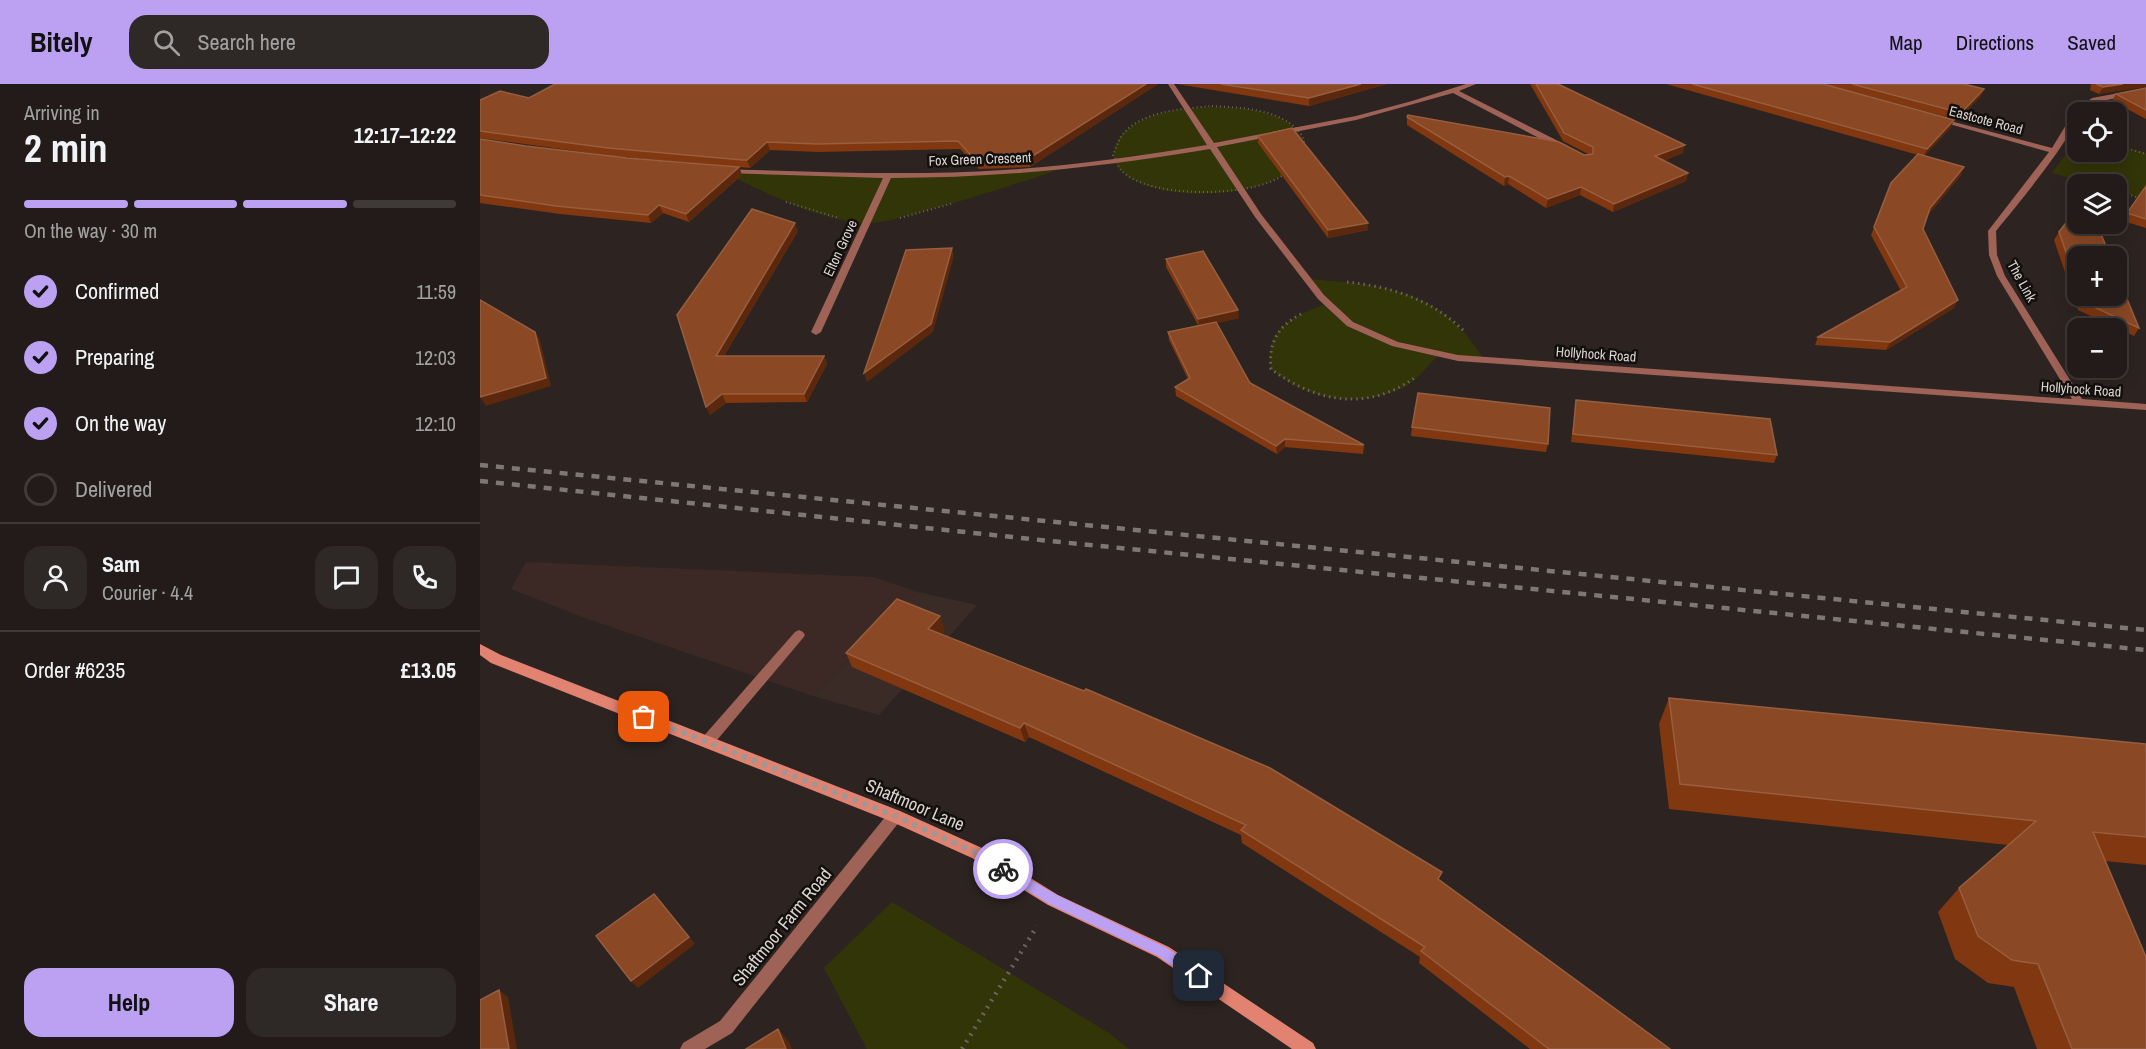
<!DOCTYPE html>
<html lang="en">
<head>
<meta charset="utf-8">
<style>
  :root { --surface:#221b19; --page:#2e2826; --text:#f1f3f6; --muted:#a2a1a2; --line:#3f3938; --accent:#bca0f2 }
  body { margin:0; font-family:"Archivo Narrow",sans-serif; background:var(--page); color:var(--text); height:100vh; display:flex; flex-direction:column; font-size:22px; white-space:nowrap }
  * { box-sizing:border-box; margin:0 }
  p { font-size:20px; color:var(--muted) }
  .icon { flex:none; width:33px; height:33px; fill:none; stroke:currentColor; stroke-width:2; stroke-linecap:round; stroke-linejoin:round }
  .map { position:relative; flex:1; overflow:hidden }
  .details { display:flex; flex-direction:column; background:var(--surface); width:480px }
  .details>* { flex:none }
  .buttons { position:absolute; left:1587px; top:18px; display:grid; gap:12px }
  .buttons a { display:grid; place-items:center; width:60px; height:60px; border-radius:12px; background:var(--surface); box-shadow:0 3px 15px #0003,0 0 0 2px var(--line); font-size:30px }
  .pin { position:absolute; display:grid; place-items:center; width:51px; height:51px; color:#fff; margin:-26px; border-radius:12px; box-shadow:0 3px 9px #0006 }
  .courier { position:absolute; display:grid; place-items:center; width:60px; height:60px; margin:-30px; border:4px solid #bca0f2; border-radius:50%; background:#fff; color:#222; box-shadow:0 2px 8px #0007 }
  .overview em { font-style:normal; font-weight:700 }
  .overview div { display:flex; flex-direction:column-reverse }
  .overview { display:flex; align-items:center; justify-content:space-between; height:102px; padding:0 24px }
  h1 { font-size:39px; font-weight:700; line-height:45px }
  .bar { display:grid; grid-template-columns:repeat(4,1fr); gap:9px 6px; align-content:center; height:72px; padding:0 24px }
  .bar i { height:8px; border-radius:4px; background:var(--line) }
  .bar .on { background:var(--accent) }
  .bar p { grid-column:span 4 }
  .line { display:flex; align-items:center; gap:15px; padding:0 24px; border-top:2px solid var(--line) }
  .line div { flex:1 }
  .round { display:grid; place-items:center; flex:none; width:63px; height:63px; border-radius:18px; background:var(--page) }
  ol { padding:0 24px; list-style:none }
  li { display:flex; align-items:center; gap:18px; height:66px }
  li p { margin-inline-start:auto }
  li .icon { padding:6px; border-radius:50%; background:var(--accent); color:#111; stroke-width:4 }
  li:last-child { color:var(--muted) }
  li i { width:33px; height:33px; border:3px solid var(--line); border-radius:50% }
  .primary-button { display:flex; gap:12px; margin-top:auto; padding:12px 24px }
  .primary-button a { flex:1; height:69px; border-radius:18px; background:var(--accent); color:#111; font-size:24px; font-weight:700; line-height:69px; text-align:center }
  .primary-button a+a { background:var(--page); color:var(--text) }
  header { display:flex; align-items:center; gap:36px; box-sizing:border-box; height:84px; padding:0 30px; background:var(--accent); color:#111 }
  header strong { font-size:28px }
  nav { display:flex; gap:33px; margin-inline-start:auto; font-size:21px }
  .search { width:420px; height:54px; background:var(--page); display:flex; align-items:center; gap:15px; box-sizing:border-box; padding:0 21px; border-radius:18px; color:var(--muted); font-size:22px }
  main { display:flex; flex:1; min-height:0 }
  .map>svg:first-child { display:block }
  .commercial { fill:#3c2825 }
  .built { fill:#3a2b26 }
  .green { fill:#323507 }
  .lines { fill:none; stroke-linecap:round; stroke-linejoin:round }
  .path-far2 { stroke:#6b6360; stroke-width:2; stroke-dasharray:1 3; stroke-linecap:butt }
  .path-far1 { stroke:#6b6360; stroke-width:3; stroke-dasharray:1.5 4; stroke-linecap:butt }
  .path { stroke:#6b6360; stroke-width:4.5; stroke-dasharray:2 6; stroke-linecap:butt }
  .lane { fill:#9e6257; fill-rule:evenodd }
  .street { fill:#9e6257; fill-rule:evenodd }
  .secondary { fill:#e28271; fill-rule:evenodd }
  .rail { stroke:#7e7774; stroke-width:4.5; stroke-dasharray:8 8; stroke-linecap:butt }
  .wall { fill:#81370f }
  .shaded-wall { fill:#5b280d }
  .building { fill:#8a4824; stroke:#975e3f; stroke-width:1.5 }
  .route { fill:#bca0f2 }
  .done { stroke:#9e9794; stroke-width:6; stroke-dasharray:0 10.8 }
  .labels { text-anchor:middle; stroke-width:5; stroke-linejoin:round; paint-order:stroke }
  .far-street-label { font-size:14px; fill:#dbd5d2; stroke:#120f0d }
  .near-street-label { font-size:18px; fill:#dbd5d2; stroke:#120f0d }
</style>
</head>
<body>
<header>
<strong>Bitely</strong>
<div class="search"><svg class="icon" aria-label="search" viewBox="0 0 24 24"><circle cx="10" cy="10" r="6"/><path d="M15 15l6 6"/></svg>Search here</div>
<nav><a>Map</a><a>Directions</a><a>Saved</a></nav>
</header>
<main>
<section class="details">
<div class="overview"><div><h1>2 min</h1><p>Arriving in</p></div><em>12:17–12:22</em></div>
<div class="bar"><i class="on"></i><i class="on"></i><i class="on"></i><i></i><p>On the way · 30 m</p></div>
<ol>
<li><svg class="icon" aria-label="check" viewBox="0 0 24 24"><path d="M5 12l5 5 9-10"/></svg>Confirmed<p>11:59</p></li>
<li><svg class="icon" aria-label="check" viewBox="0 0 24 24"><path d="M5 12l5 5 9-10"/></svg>Preparing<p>12:03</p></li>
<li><svg class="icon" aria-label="check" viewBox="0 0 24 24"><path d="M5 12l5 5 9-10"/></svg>On the way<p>12:10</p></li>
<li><i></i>Delivered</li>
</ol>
<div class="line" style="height:108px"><a class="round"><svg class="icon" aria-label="person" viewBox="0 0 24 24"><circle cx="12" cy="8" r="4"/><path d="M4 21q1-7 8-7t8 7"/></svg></a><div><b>Sam</b><p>Courier · 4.4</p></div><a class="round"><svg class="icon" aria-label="chat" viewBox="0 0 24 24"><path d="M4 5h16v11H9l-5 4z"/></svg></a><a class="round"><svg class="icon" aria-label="phone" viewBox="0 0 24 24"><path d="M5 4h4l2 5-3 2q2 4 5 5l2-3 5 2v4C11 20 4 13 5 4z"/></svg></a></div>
<div class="line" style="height:78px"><div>Order #6235</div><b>£13.05</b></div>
<div class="primary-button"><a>Help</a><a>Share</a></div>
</section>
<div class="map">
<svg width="1666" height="965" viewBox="0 0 1666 965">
  <rect width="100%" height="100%" fill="#2d2421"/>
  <path class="commercial" d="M46,478L393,493L438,508L333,612L102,533L31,505Z"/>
  <path class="built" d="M438,508L497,521L399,631L333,612Z"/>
  <path class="green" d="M731,23C762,23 815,26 825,62C819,71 812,85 803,91C769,115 661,120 636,80C633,75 633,68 635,63C648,28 700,25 731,23Z
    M1597,55L1598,68H1636L1637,61L1666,69V109L1663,115L1637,107L1636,100H1613L1572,89Z
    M583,84C539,99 494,114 448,126C429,131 407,139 386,139C342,138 280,106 240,87L408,92Z
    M827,195C902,201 962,204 1004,276L959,271C949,280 937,296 925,303C881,324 827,318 791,285C784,242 813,234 847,219Z
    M412,818L629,949L649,965H387L344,884Z"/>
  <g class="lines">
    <path class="path-far2" d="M732,22C752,23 772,24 791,30C830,44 837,70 800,93C769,113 669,115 642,87C638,83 636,76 633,71C636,64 639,55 643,50C664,26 703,25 732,22Z
      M1636,61L1666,70
      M1589,94L1613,100
      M1636,107L1663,115L1666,109
      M306,118L359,134
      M420,134L474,119"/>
    <path class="path-far1" d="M867,198C912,203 951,215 984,247
      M821,230C798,242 788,259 791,285C837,319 889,328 937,292"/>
    <path class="path" d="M482,965L557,842"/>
    <path class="lane" d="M319,546L323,548L325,551L323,554L232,662L227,664L222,662L220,658L222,654L315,548Z"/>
    <path class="street" d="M688,0H694L734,59L876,32L932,17L986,0H996L979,7L1088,62V66H1082L973,9L876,36L737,63L781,130L844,211L873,238L918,258L978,271L1592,315L1517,192L1509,171L1508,147L1569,68L1455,36L1459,34L1572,64L1595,26L1612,14L1666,4V8L1617,18L1602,28H1598C1598,49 1532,127 1516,147L1517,171L1525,192L1602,315L1666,320V326L978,277L912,262L867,242L838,215L775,133L730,65C622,83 521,94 411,94L341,248L336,251L331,248L403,94L245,89L241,87L245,85C338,88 431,92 524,86C592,82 660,72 727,61Z
      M415,726L420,727L422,732L420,737L252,949L225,965H200L203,959L240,937L410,727Z"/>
    <path class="secondary" d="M0,560L21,571L420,727L502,764L578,811L689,863L833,959L836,965H812L677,873L568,821L492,774L410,737L11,579L0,571Z"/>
    <path class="rail" d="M0,381L1666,546
      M0,397L570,457L1666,566"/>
  </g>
  <path class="wall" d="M678,0L550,83L499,85L480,65L339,68L290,66L270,84L132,72L0,54V16L49,14Z
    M697,0H907L829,22Z
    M1050,0H1078L1203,69L1183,77L1208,89L1206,97L1133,128L1100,111L1066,124L1028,100L1024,102L927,41V33L1104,71H1110L1083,57Z
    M1186,0H1343L1471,43L1444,72L1481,91L1448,131L1443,145L1474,224L1406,266L1335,261L1338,253L1421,207L1391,151L1411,99L1438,71Z
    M1344,0H1484L1504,5L1501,12L1478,36Z
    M1611,0H1666L1619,10L1610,6Z
    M1666,4V35L1632,17L1636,10Z
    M778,52L888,139V146L848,154L778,59Z
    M0,55L46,62L147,74L259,83L262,91L209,138L183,129L171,139L80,130L0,119Z
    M1666,102V144L1643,137L1647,129Z
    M318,147L244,272H344L347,280L327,318L246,319L230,331L197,231Z
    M1579,148L1598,172V212H1636L1659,244L1654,252L1598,226L1574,156Z
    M686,175L759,234L737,239L770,299L884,361L883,370L805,363L797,370L696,312L695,303L708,295L689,256L688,248L718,241L686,183Z
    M1096,316L1297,371L1294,379L1091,358Z
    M932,343L1068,360L1066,368L931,352Z
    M465,546L461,550L961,797L1190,965H1050L939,879L940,873L762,759L761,751L549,653L545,658L372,583L366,569Z
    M1189,614L1666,660V781L1625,777L1666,965H1557L1534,903L1508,899L1475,875L1458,828L1479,804L1528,761L1189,725L1179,640Z"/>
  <path class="shaded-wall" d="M666,0H678L550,83L548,75Z
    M881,0H907L829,22V14Z
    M1643,0H1666V3L1619,10L1623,3Z
    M1504,5L1501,12L1478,36L1481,29Z
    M1474,36L1471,43L1444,72L1447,65Z
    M287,58L290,66L270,84L267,76Z
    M1205,61L1203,69L1173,81L1175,72Z
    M259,83L262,91L209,138L206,130Z
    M1484,83L1481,91L1447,132L1450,124Z
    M1208,89L1206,97L1133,128L1134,120Z
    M1029,92L1028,100L1024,102L1025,93Z
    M1101,103L1100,111L1066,124L1068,115Z
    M179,121L183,129L171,139L168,131Z
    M315,139L318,147L239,280L236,272Z
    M888,139V146L848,154V146Z
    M472,164L474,172L453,248L387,298L384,289Z
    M1478,216L1474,224L1406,266L1410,258Z
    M758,226L759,234L719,243L718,235Z
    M55,248L60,256L71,302L6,322L0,313Z
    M344,272L347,280L327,318L324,310Z
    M242,310L246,319L230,331L226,323Z
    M805,355V363L797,370L796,362Z
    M460,532L465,546L453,559L448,545Z
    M544,639L549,653L545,658L540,644Z
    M174,810L215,860L158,904L151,897Z
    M19,906L28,913L37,965H29Z
    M298,945L309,958L312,965H306Z"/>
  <path class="building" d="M75,0H666L548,75L497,78L478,57L336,60L287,58L267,76H263L128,64L0,47V16L20,7L49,14Z
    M741,0H881L829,14Z
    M1056,0H1078L1205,61L1175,72L1208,89L1134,120L1101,103L1068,115L1029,92L1025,93L927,33L928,31L1079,58L1104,71L1113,70V63L1084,49Z
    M1212,0H1343L1474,36L1447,65Z
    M1372,0H1484L1504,5L1481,29Z
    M1616,0H1643L1623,3Z
    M1666,4V26L1636,10Z
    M812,44L888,139L848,146L778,52Z
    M0,55L46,62L147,74L259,83L206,130L179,121L168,131L76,122L0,111Z
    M1438,70L1484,83L1450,124L1443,145L1478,216L1410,258L1338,253L1427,203L1394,143L1411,99Z
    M1666,102V135L1647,129Z
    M1598,123V140H1617L1630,172H1598V203L1579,148Z
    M272,125L315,139L236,272H344L324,310H242L226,323L197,231Z
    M472,164L451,240L384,289L426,166Z
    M723,167L758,226L718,235L686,175Z
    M1636,188L1659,244L1603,218L1601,212H1636Z
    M0,216L55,248L66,294L0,313Z
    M736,238L770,299L884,361L805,355L796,362L695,303L710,294L688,248Z
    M938,309L1070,324L1068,360L932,343Z
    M1096,316L1290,335L1297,371L1093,350Z
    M417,515L460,532L448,545L604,607L606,605L790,684L962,788L958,795L1190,965H1069L941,867L945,863L761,746L766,741L544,639L540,644L366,569Z
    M1189,614L1666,660V753L1613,748L1666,873V965H1592L1558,880L1532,876L1498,852L1479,804L1556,737L1200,700Z
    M174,810L209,853L151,897L116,852Z
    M19,906L29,965H0V916Z
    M298,945L306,965H266Z"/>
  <path class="route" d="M523,780L577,811L687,864L723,888L725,892L723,897L719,899L714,897L678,872L569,820L519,789L517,785Z"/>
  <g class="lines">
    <path class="done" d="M164,633L415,732L497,769L523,785"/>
  </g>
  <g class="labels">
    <g class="far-street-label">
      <text transform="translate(1506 36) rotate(15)" y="5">Eastcote Road</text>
      <text transform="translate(500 75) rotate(-2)" y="5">Fox Green Crescent</text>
      <text transform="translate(360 164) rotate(-65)" y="5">Elton Grove</text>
      <text transform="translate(1542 197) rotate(61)" y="5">The Link</text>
      <text transform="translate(1116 270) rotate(4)" y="5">Hollyhock Road</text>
      <text transform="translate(1601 305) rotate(4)" y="5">Hollyhock Road</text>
    </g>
    <g class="near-street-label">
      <text transform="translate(435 721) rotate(23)" y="6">Shaftmoor Lane</text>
      <text transform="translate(302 843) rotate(-51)" y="6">Shaftmoor Farm Road</text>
    </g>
  </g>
</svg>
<div class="buttons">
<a><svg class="icon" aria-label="locate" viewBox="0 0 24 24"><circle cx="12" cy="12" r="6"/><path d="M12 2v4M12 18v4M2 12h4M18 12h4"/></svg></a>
<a><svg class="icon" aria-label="layers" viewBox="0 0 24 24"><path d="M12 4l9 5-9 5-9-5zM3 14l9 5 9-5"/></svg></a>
<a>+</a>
<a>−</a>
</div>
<div class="pin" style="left:164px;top:633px;background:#ea580c"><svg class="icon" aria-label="bag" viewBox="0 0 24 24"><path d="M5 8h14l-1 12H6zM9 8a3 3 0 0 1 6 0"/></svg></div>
<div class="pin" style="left:719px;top:892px;background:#1f2937"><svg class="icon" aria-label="home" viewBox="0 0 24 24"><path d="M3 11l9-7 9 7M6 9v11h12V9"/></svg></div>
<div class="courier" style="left:523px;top:785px"><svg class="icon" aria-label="bike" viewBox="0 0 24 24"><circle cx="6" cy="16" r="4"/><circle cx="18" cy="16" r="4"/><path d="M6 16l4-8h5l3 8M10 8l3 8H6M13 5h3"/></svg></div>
</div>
</main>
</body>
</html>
